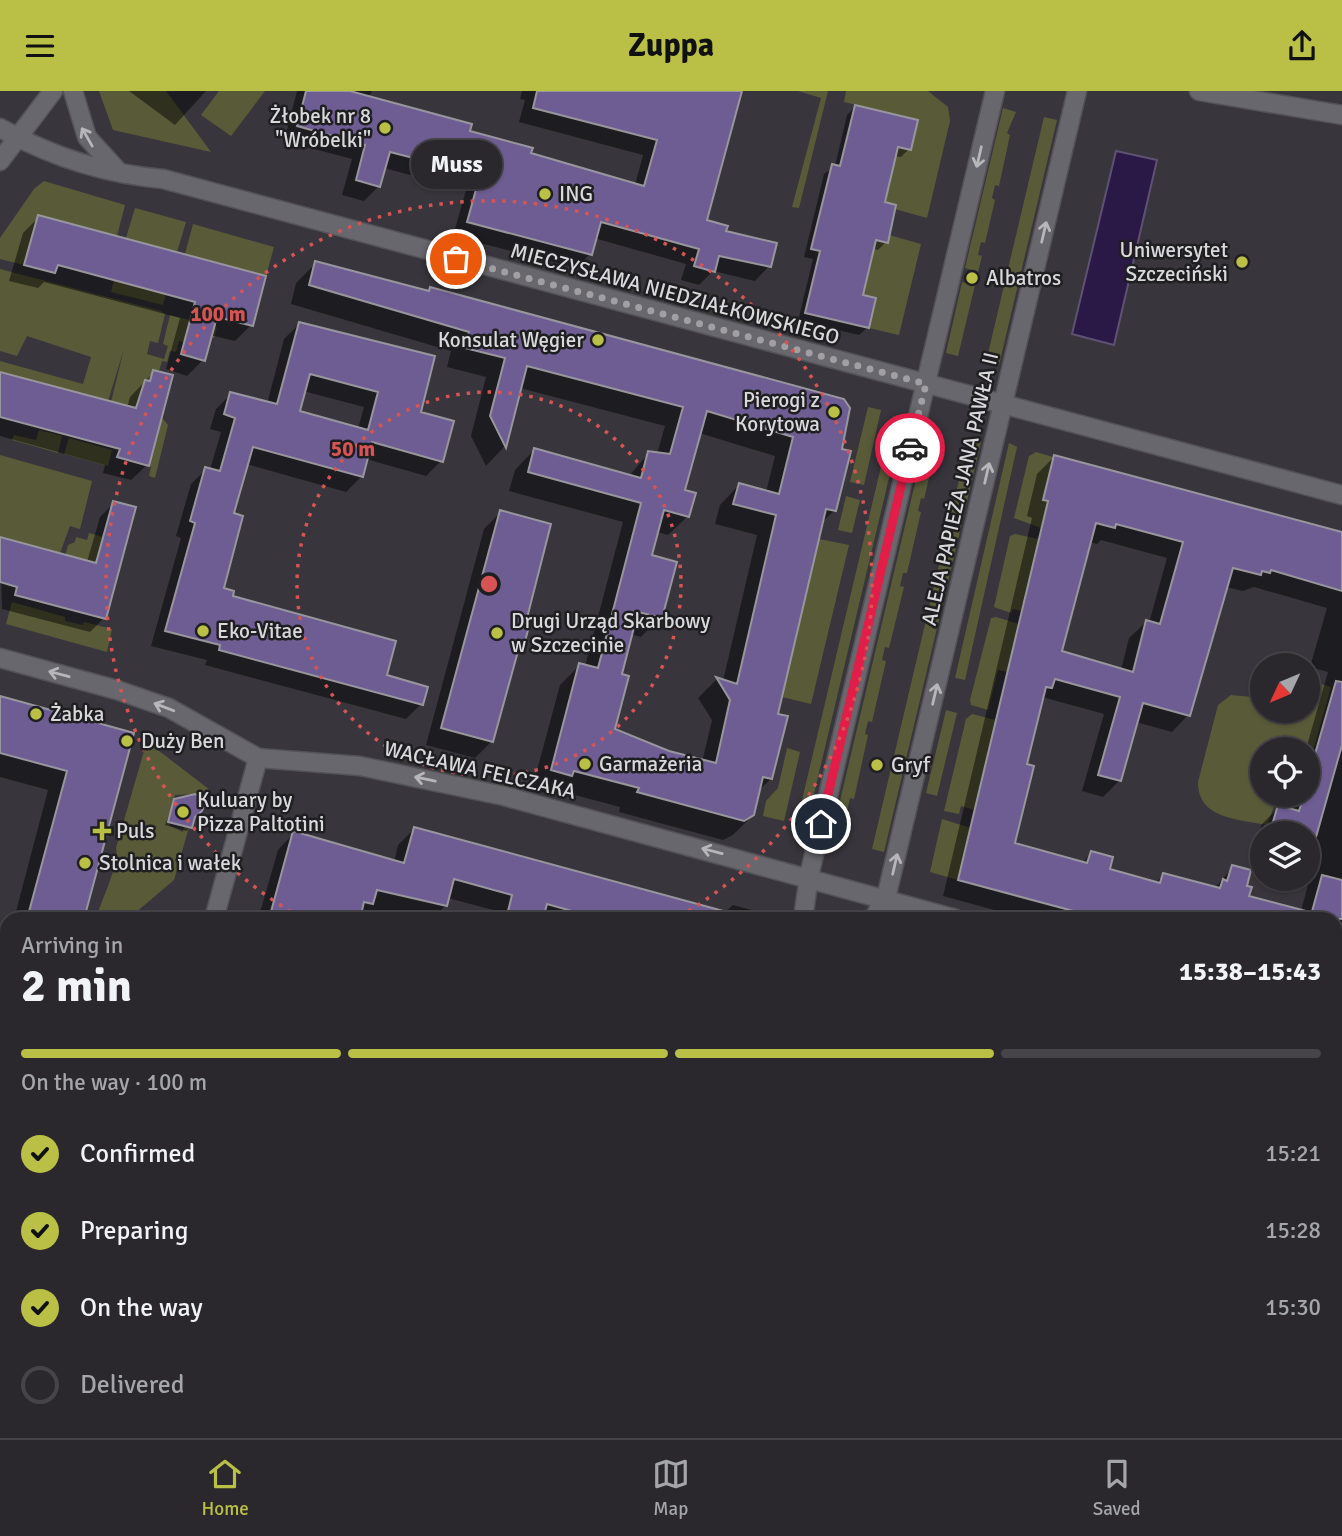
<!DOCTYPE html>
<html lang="en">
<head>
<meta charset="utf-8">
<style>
  :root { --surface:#2a282d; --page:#363439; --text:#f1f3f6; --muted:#a5a6aa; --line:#464449; --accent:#bac045 }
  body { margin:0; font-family:Signika,sans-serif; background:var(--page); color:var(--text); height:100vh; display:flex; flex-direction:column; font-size:26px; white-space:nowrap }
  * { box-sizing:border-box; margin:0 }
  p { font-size:23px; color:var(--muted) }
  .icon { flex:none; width:38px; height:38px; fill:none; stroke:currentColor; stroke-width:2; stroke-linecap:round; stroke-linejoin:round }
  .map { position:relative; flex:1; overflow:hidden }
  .panel { position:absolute; left:0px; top:821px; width:1342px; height:527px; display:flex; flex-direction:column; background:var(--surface); border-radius:21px 21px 0 0; box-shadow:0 2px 5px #0004,0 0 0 2px var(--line) }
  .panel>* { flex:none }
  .needle { width:46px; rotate:226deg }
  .buttons { position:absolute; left:1250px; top:562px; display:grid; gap:14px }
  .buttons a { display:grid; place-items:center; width:70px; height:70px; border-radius:50%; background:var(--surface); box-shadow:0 2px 5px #0004,0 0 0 2px var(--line); font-size:35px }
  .pin { position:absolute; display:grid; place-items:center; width:60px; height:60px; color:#fff; margin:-30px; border:4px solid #fff; border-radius:50%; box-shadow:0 2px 7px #0007 }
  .courier { position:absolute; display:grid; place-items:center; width:70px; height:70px; margin:-35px; border:5px solid #e11d48; border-radius:50%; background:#fff; color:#222; box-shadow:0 2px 9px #0007 }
  .bubble { position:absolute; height:49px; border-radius:24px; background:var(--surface); box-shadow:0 2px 5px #0004,0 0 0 2px var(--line); font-size:23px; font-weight:800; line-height:49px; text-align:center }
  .head em { font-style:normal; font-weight:800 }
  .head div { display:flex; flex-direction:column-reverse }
  .head { display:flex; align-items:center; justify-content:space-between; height:119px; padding:0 21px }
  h1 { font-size:46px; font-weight:800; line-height:52px }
  .bar { display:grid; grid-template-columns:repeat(4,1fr); gap:10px 7px; align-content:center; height:84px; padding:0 21px }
  .bar i { height:9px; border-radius:5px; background:var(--line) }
  .bar .active { background:var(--accent) }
  .bar p { grid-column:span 4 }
  ol { padding:0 21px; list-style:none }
  li { display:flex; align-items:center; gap:21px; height:77px }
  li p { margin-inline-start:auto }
  li .icon { padding:7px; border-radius:50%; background:var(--accent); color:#111; stroke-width:4 }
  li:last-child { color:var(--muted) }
  li i { width:38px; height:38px; border:4px solid var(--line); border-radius:50% }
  header { display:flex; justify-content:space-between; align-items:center; height:91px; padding:0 21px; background:var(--accent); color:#111; font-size:32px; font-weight:800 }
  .menu { display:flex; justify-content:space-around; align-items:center; height:98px; border-top:2px solid var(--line); background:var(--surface); font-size:19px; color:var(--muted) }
  .menu a { display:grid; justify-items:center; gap:4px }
  .menu .active { color:var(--accent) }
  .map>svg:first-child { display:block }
  .green { fill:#595b38 }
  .water { fill:#2a1847; stroke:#5e5273; stroke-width:2 }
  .shadow { fill:#0007; fill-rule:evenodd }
  .building { fill:#6e5d93; stroke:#98969d; stroke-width:2; fill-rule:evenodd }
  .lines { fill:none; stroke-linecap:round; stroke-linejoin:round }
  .minor-casing { stroke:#535257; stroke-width:21 }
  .tertiary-casing { stroke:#535257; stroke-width:21 }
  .minor { stroke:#68676d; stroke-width:18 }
  .tertiary { stroke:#68676d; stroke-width:18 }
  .oneway { stroke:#b7b6ba }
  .done { stroke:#a19fa3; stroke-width:7; stroke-dasharray:0 12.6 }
  .route { stroke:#e11d48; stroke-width:9 }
  .ring { fill:none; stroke:#d75455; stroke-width:3.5; stroke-dasharray:3.5 7 }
  .poi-dot { fill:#bac045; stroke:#1f1e21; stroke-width:2.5 }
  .labels { text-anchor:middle; stroke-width:5; stroke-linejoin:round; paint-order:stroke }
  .poi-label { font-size:21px; fill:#d9d8db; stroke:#1f1e21; text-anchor:start }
  .street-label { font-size:21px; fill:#d9d8db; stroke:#1f1e21 }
  .centre { fill:#d75455; stroke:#1f1e21; stroke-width:3.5 }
  .ring-label { font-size:21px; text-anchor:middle; font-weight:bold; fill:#d75455; stroke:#1f1e21; stroke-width:5; stroke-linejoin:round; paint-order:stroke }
</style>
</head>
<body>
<header><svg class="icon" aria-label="menu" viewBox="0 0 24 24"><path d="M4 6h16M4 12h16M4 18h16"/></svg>Zuppa<svg class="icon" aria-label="share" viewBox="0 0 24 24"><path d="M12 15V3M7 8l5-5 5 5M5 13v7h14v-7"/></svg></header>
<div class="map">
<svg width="1342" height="1347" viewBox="0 0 1342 1347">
  <rect width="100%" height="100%" fill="#38363c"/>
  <path class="green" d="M99,0H166L211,61L113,39Z
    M219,0H265L231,45L201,24Z
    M798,0H828L799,117L792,116L821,7Z
    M846,0H928L948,16L950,30L927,127L895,118L896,114L885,111L898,56L911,59L918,29L844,11Z
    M1003,17L1016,21L1007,42L1010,44L999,95L995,94L992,107L995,109L985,152L981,151L978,164L982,165L978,181L965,177Z
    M1044,26L1057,29L999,274L986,271Z
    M44,90L125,114L117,145L38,124L24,174L0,168V147L34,98Z
    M135,117L186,131L177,161L126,147Z
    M193,133L274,156L266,185L185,163Z
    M889,144L921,153L899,244L869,237L876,208L863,204L876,149Z
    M0,178L161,220L165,223L158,252L150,250L147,263L164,268L168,255L163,253L170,224L217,236L214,247L187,241L184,251L179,250L176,261L170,260L167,271L162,270L159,280L153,279L150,290L145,289L141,302L168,334L155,387L149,385L151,376L111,311L124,258L108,310L0,281V270L83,293L91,266L27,245L17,265L0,260Z
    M114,189L166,203L163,214L111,201Z
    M962,191L975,194L958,265L946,262Z
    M868,316L881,319L864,394L850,391Z
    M893,325L903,328L803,749L793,747Z
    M39,339L62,345L58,362L12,349L14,344L36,349Z
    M69,347L112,359L108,375L64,363Z
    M969,347L981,351L884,761L872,758Z
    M1009,352L1017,356L965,589L955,587Z
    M1036,361L1053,366L1043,408L1048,410L1041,437L1014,427L1029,365Z
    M0,364L92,390L80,438L70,435L60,462L0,446Z
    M921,367L933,370L924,408L921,407L918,420L921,421L907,482H903L900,495L904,496L889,557L885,556L882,569L886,570L872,631L868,630L865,643L868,644L854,708L850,707L847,720L850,721L843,751L831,748Z
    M846,405L860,409L852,442L838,439Z
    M89,442L103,446L83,523L53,514L68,454L75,451L76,446L87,449Z
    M1015,443L1039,448L1022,520L1013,518L1011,522L994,516L1010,445Z
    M819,448L849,454L811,613L782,606Z
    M12,511L65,526V530L83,534L84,531L112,538L107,561L6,533Z
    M996,526L1019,533L1008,581L998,579L988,619L971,614L970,609L991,527Z
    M1307,589L1331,596L1307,681V658H1262V704H1301L1298,716L1276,710L1267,734C1238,728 1198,728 1198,691L1218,614L1231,604L1262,607V620H1307Z
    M946,619L957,622L937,705L926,702Z
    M972,623L996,629L975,719L961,715L959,723L944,720L966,628Z
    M146,653H150L210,699L203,708L195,703L175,704L169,726L170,735L183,741L184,735L189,736L174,789L128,828H96C101,809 120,773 116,757Z
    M787,657L800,661L784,730L763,725L766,710L778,697Z
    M942,728L971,737L958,789L930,781Z
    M398,1340H1034V1347H396Z"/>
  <path class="water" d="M1116,60L1157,69L1114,254L1072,243Z"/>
  <path class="shadow" d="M129,0H206L175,34Z
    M297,0H372L368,7L529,63L635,94L643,64L519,31L525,9L520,8L522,0H740L705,130L769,175L755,190L713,180L699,194L681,189L686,173L594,147L590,163L576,177L453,145L466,99L384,77L379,95L364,110L342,104L352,68L284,50Z
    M855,16L909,58L901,66L894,65L883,113L886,151L878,159L872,157L861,205L868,236L859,244L798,230L813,168L804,166L824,83L835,75L847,24Z
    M39,126L251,234L235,250L210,244L203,269L187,285L166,278L180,227L44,191L38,197L9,190L23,142Z
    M316,172L427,201L430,198L840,360L834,420L820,433L775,624L771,688L758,700L753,724L733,744L723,749L619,721L620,716L556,699L551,704L532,698L560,594L580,574L585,575L623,431L509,400L515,379L534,359L628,386L649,362L657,363L665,335L520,297L504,356L486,375L471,345L486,286L447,276L451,260L291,213L296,192ZM699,342L775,365L766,401L739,394L720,414L715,433L757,444L723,590L717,588L698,607L712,629L702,671L668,662L613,639L620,584L630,543L641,546L660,526L650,465L657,441L668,444L688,425L682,401Z
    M299,233L419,322L441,370L426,385L366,368L361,386L346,401L246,373L232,424L222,498L231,507L421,613L406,628L205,574L207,569L151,555L181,447L176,445L191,393L206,378L210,379L221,341L210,338L216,318L231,303L267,313L284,248ZM303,300L364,316L358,338L297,321Z
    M154,281L147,374L131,389L103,382L105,374L0,345V283L127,317L130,306Z
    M1054,366L1342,443V648L1339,659L1342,660V912L1335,911V828H1027L943,805L1032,427L1027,425L1037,383ZM1101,449L1167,467L1149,532L1146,531L1129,547L1121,579L1060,561L1089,451L1097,453ZM1226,496L1243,500L1254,496L1327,517L1310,576L1328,581L1306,658L1307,704H1293L1289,719L1279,716L1262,733L1257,750L1262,752V742H1307V765L1315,767L1301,820L1247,806L1233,776L1214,798L1164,784L1155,792L1107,780L1091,762L1082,772L1013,753L1025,674L1042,606L1104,623L1082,700L1103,706L1120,689L1136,631L1172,641L1188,624Z
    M114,412L104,527L90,541L2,518L0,448L87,471L100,426Z
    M501,421L523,553L516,560L492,650L475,667L426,654L484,438Z
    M0,607L132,643L82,828H14L48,699L0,686Z
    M175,709L193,726L187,740L165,734Z
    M414,738L724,822L733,814L771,824L770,828H495L497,820L448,807L446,814L432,828L393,823L392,828H249L261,818L278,759L294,742L394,771L398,754Z
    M0,850L7,852V873L0,900Z
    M7,939V955L3,954Z
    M1335,986L1342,988V1046L1335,1044Z
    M1335,1245L1342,1246V1325L1335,1324Z
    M5,1260L7,1261V1321L0,1319V1265Z
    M77,1340H186L184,1347H100Z
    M288,1340H336L340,1345L286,1347Z"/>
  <path class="building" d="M306,0H350L472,33L470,40L533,57L531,62L644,95L657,49L533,17L537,0H742L707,129L728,135L726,140L777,152L771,176L719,165L715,181L694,175L699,158L601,131L592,164L467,131L480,84L390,61L380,96L356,89L365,54L297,35Z
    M855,14L918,29L911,59L898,56L885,111L896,114L888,152L876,149L863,204L876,207L869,237L805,222L820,160L811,158L832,73L840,75Z
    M38,124L266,185L253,235L217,226L205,270L181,263L195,211L58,174L55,182L24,174Z
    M315,170L429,200L430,196L844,308L850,317L842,358L851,360L836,420L826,418L778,623L788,625L772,688L763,686L754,724L744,730L637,701L639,697L574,680L572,685L551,679L579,572L598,577L641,412L528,381L534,357L641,387L648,360L670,363L683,316L527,275L506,357L490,325L505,267L465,257L469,241L309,194ZM707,320L793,346L779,403L739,392L733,413L776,424L737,593L716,586L730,609L716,672L669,660L615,638L629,585L622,583L638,521L662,527L677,471L652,464L664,419L689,426L696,402L685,399Z
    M299,231L435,265L421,321L454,330L443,371L372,351L363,386L253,356L234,422L243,425L224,497L234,500L233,505L396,550L387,584L428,596L423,614L219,559L220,554L165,540L195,432L190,430L205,376L220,380L235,327L224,323L230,301L277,313ZM310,283L378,301L368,339L300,320Z
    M153,279L173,284L149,375L117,366L120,358L0,326V281L136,317L145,289L150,290Z
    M1054,364L1342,441V500L1271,479L1270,482L1262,480L1261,484L1233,477L1190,625L1143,612L1121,690L1098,684L1120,606L1055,588L1052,597L1046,596L1027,673L1034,675L1015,752L1087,772L1091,760L1113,766L1110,778L1160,792L1163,782L1220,797L1223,788L1227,790L1232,774L1251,779L1247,795L1252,796L1249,805L1310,821L1309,828H1103L958,789L1048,410L1043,409ZM1096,432L1115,437L1116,433L1183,451L1160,533L1146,529L1133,581L1062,560Z
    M113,410L136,416L106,528L15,504L17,496L0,491V446L96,472Z
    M500,419L551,433L526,531L530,532L524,554L520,553L493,651L441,637Z
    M1336,590L1342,591V654L1316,746L1272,734L1278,714L1299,720L1304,704H1307V691Z
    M0,605L134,642L84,828H27L67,680L0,662Z
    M195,703L206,710L202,720L195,726L192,737L168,731L174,708Z
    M414,736L727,821L726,828H600L547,813L543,828H506L512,804L454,788L447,815L377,799L373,813L364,811L360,828H269L293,740L404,772Z
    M1322,784L1342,789V828H1310Z"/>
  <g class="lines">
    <g class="minor-casing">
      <path id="minor" d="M73,0L87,46L117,79
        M1199,0L1342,24
        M0,37C50,65 106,83 163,88L1342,404
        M0,70L53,0
        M0,567L117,599L169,617L258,667L360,675L504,705L956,828
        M214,828L258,667
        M803,828L809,785
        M873,828L886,807
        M0,921L7,922
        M1335,931L1342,932
        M0,1159L7,1132
        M1299,1340L1322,1347
        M379,1347L380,1340
        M1048,1347L1050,1340"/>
    </g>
    <g class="tertiary-casing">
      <path id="tertiary" d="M809,785L995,0
        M886,807L1077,0"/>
    </g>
    <use href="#minor" class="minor"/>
    <use href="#tertiary" class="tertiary"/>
  </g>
  <defs><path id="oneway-shaft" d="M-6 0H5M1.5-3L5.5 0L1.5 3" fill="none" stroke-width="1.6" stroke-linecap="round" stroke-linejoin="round" transform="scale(1.75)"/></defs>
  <g class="oneway">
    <use href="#oneway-shaft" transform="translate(87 46) rotate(-120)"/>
    <use href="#oneway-shaft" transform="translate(979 66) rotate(103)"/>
    <use href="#oneway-shaft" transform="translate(1044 141) rotate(-77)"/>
    <use href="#oneway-shaft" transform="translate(987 382) rotate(-77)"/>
    <use href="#oneway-shaft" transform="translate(59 583) rotate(-165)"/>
    <use href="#oneway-shaft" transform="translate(935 603) rotate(-77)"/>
    <use href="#oneway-shaft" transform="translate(164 616) rotate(-159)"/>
    <use href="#oneway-shaft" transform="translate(425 688) rotate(-168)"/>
    <use href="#oneway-shaft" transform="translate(712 760) rotate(-165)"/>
    <use href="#oneway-shaft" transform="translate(895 773) rotate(-77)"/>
  </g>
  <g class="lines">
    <path class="done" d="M456,168L926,293L910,357"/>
    <path class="route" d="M821,733L910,357"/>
  </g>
  <g class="ring">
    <circle cx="489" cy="493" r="192"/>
    <path d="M300 826A383 383 0 1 1 678 826"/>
  </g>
  <g class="poi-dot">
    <circle cx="385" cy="37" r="7"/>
    <circle cx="545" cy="103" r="7"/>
    <circle cx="1242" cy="171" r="7"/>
    <circle cx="972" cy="187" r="7"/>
    <circle cx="598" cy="249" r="7"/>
    <circle cx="834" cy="321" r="7"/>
    <circle cx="203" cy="540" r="7"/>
    <circle cx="497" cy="542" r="7"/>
    <circle cx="36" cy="623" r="7"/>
    <circle cx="127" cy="650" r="7"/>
    <circle cx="585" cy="673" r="7"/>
    <circle cx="877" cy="674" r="7"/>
    <circle cx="183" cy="721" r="7"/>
    <path d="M98.5 729.5h7v7h7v7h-7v7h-7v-7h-7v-7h7z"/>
    <circle cx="85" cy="772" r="7"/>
  </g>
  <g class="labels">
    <g class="poi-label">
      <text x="371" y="32" text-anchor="end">Żłobek nr 8<tspan x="371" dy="24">"Wróbelki"</tspan></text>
      <text x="559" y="110">ING</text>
      <text x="1228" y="166" text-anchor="end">Uniwersytet<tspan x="1228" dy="24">Szczeciński</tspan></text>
      <text x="986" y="194">Albatros</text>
      <text x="584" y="256" text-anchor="end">Konsulat Węgier</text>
      <text x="820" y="316" text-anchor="end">Pierogi z<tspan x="820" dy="24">Korytowa</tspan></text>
      <text x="511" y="537">Drugi Urząd Skarbowy<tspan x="511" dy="24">w Szczecinie</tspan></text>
      <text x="217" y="547">Eko-Vitae</text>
      <text x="50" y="630">Żabka</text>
      <text x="141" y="657">Duży Ben</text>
      <text x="599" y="680">Garmażeria</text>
      <text x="891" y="681">Gryf</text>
      <text x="197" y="716">Kuluary by<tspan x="197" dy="24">Pizza Paltotini</tspan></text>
      <text x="116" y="747">Puls</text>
      <text x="99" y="779">Stolnica i wałek</text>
    </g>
    <g class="street-label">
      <text transform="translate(675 203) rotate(15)" y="7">MIECZYSŁAWA NIEDZIAŁKOWSKIEGO</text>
      <text transform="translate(960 398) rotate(-77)" y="7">ALEJA PAPIEŻA JANA PAWŁA II</text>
      <text transform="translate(480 679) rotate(13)" y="7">WACŁAWA FELCZAKA</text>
    </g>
  </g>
  <circle cx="489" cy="493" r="10" class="centre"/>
  <g class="ring-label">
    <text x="218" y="230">100 m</text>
    <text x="353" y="365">50 m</text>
  </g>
</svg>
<div class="buttons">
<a><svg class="needle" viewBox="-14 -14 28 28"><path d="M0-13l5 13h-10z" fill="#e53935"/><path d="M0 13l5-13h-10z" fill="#a5a6aa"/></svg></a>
<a><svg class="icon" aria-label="locate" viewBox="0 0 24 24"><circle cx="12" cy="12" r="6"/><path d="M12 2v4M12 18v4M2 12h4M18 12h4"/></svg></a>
<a><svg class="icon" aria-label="layers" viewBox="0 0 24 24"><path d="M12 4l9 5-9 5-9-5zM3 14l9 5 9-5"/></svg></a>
</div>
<div class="pin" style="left:456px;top:168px;background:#ea580c"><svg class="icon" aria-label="bag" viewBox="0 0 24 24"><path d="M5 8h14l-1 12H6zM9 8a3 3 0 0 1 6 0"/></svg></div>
<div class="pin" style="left:821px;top:733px;background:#1f2937"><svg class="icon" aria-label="home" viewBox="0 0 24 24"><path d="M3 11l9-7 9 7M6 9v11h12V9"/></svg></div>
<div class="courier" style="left:910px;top:357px"><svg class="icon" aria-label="car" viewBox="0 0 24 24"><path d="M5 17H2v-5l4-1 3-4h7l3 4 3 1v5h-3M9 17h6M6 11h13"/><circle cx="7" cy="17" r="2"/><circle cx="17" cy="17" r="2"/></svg></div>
<div class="bubble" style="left:411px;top:49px;width:91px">Muss</div>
<section class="panel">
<div class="head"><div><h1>2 min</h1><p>Arriving in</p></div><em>15:38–15:43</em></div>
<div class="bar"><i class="active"></i><i class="active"></i><i class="active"></i><i></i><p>On the way · 100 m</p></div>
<ol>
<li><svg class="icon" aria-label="check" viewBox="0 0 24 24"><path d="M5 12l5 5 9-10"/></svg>Confirmed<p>15:21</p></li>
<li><svg class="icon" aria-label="check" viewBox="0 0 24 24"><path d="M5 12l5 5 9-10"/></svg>Preparing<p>15:28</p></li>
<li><svg class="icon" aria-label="check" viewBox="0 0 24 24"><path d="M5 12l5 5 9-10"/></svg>On the way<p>15:30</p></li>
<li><i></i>Delivered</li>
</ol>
</section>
</div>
<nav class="menu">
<a class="active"><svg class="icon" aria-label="home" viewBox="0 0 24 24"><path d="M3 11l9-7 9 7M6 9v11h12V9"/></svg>Home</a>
<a><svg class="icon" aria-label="map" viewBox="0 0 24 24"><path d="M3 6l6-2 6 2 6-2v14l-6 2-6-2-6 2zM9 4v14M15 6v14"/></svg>Map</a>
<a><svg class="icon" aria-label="saved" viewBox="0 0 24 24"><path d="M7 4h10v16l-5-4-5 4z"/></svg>Saved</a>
</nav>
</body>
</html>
